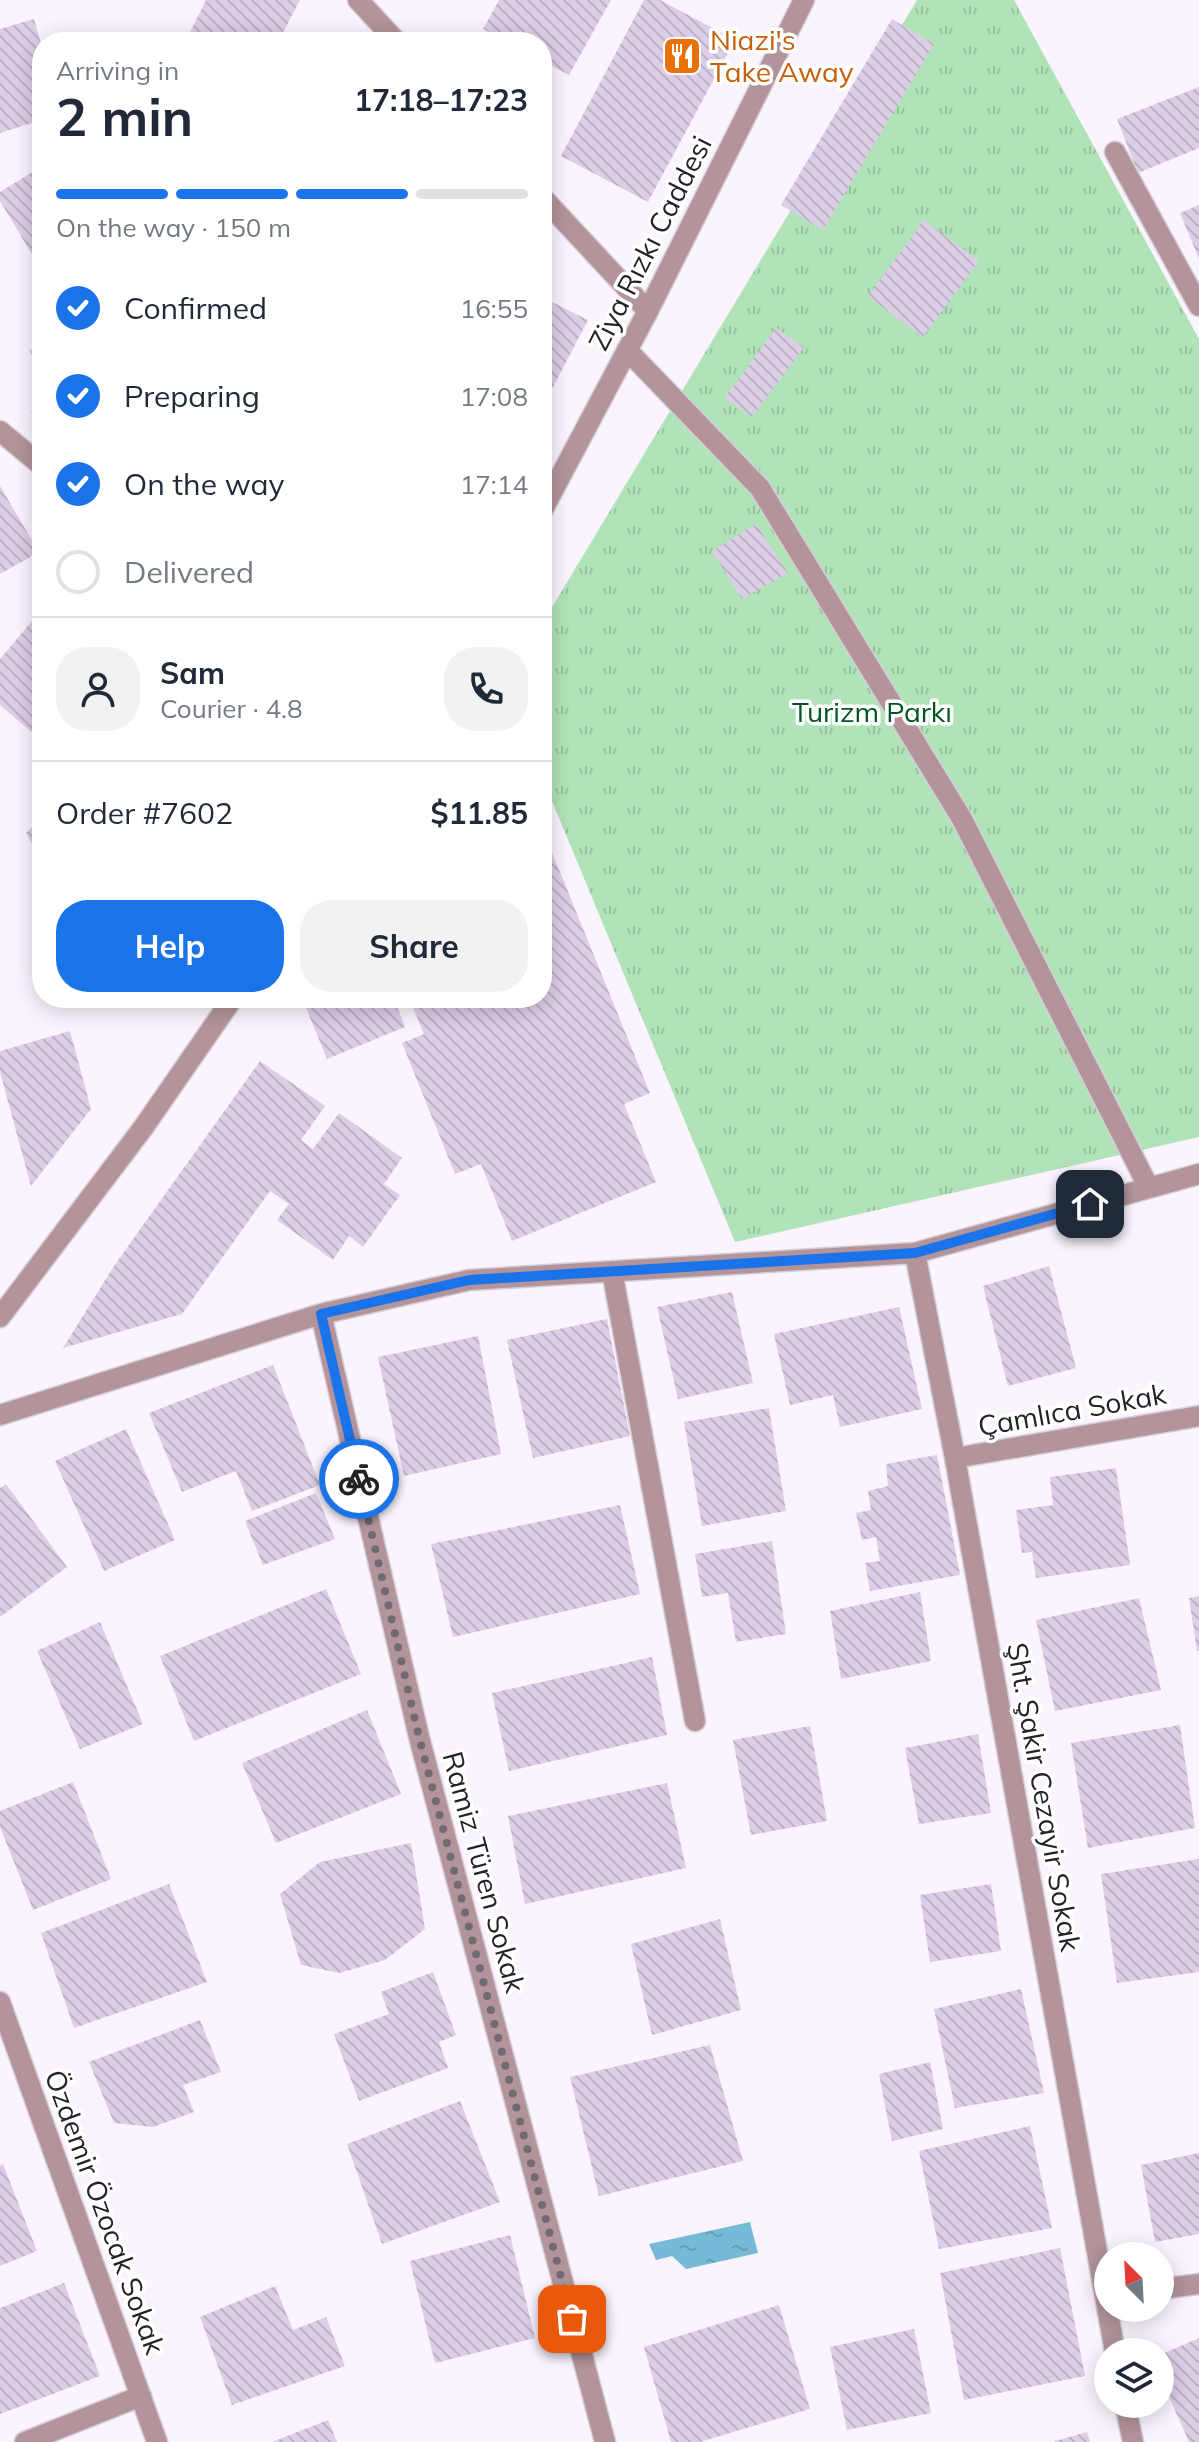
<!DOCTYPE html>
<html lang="en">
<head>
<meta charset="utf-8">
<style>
  :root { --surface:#fff; --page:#f2f2f3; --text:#1f2937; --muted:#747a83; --line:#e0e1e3; --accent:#1a73e8 }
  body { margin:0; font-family:Mulish,sans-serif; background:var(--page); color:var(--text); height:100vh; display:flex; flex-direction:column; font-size:30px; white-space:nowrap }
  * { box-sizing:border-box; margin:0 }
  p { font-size:26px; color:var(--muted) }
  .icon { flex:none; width:44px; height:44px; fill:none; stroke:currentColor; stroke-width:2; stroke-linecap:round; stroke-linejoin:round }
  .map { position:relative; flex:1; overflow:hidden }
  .drawer { position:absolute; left:32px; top:32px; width:520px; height:976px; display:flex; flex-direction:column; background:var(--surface); border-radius:32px; box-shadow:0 4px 20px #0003 }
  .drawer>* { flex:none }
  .needle { width:52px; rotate:336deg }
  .tools { position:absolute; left:1094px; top:2242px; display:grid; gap:16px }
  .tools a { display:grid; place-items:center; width:80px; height:80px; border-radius:50%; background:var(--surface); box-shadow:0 4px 20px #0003; font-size:40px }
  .pin { position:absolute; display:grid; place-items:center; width:68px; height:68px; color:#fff; margin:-34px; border-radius:16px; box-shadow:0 4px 12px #0006 }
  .courier { position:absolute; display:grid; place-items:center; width:80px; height:80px; margin:-40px; border:6px solid #1a73e8; border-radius:50%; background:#fff; color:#222; box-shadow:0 2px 10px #0007 }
  .head em { font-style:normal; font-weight:700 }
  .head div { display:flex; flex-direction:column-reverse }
  .head { display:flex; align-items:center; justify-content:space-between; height:136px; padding:0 24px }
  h1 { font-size:52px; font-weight:700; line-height:60px }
  .bar { display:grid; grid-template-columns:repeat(4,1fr); gap:12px 8px; align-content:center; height:96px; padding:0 24px }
  .bar i { height:10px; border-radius:6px; background:var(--line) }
  .bar .active { background:var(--accent) }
  .bar p { grid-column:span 4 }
  .line { display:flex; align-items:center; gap:20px; padding:0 24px; border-top:2px solid var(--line) }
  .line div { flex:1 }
  .round { display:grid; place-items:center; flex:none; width:84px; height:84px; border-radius:32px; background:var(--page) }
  ol { padding:0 24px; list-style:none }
  li { display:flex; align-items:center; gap:24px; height:88px }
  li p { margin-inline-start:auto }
  li .icon { padding:8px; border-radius:50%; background:var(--accent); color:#fff; stroke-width:4 }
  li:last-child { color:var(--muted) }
  li i { width:44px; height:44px; border:4px solid var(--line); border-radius:50% }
  .button { display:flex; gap:16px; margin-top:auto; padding:16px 24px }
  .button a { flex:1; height:92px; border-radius:32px; background:var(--accent); color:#fff; font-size:32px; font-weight:700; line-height:92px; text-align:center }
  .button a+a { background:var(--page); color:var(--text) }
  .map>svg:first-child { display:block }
  .park { fill:url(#park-tufts) }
  .water { fill:url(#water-ripples) }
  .building { fill:url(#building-back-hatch) }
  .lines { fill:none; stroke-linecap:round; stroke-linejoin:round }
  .minor-casing { stroke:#d5ced8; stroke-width:23 }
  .minor { stroke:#b2949a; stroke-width:20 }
  .done { stroke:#716a74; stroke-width:8; stroke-dasharray:0 14.4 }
  .route { stroke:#1a73e8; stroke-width:10 }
  .labels { text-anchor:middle; stroke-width:7; stroke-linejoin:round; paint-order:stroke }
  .food-label { font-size:28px; fill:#c56008; stroke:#fff; text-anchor:start }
  .street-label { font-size:28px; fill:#262029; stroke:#fff }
  .park-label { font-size:28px; fill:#015520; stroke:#fff }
</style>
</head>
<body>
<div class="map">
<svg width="1199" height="2442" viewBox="0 0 1199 2442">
  <defs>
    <pattern id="park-tufts" width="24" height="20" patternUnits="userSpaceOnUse" patternTransform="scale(2)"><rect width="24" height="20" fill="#b0e3b7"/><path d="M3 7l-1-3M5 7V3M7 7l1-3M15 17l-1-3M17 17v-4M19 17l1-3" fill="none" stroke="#97c29d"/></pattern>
    <pattern id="water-ripples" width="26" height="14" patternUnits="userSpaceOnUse" patternTransform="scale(2)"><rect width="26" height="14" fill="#75bbd7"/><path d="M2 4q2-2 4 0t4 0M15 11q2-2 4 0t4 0" fill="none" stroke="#65a0b9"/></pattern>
    <pattern id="building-back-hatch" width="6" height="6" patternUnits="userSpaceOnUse" patternTransform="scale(2)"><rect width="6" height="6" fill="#dccee7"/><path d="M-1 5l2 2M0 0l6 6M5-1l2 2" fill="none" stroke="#bdb1c6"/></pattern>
  </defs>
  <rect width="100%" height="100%" fill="#fbf4fe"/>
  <path class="park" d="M917,0H1014L1199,339V1137L735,1242L542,777V624Z"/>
  <path class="water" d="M750,2222L758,2253L686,2269L672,2256L656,2260L649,2244Z"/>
  <path class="building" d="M206,0H300L278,42H185Z
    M499,0H611L569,75L542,61V42H507L483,29Z
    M644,0H660L735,40L648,202L561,156Z
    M34,19L42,47V120L0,133V29Z
    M892,19L934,44L823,230L781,205Z
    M1199,87V148L1138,173L1117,119Z
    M42,166V271L0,201V192Z
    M1199,205V259L1180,213Z
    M924,220L979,261L923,337L868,296Z
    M542,297L588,320L542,408Z
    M776,328L804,347L752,417L725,398Z
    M42,342V369L29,351Z
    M42,404V427L31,412Z
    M0,486L39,552L0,574Z
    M756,524L788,573L742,599L712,551Z
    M42,609V741L0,705V659Z
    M42,817V863L26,833Z
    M542,828L650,1093L624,1104L656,1182L512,1241L481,1164L455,1174L402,1043L424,1034L409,998H542Z
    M302,998H394L405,1027L327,1059Z
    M70,1031L91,1109L31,1186L0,1072V1051Z
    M260,1061L325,1106L301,1140L313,1149L339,1113L402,1158L384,1184L400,1195L363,1247L349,1236L333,1260L277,1220L289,1204L270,1191L182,1314L63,1348L114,1266Z
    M1049,1266L1076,1368L1008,1386L983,1286Z
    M732,1292L753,1383L678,1399L657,1307Z
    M899,1307L922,1409L840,1427L833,1395L790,1405L774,1334Z
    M607,1319L630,1436L533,1458L507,1340Z
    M478,1336L501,1454L404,1476L378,1357Z
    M273,1365L320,1485L252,1511L236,1471L182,1492L149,1413Z
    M769,1408L786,1511L702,1526L684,1422Z
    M126,1429L175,1540L104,1571L55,1461Z
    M937,1455L960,1575L870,1591L865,1563L880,1561L876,1537L862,1540L856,1513L871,1510L868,1491L888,1486L886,1464Z
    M1116,1468L1130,1565L1036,1578L1032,1552L1022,1553L1016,1510L1053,1505L1050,1477Z
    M6,1484L67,1567L0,1617V1488Z
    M316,1493L335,1539L263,1565L245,1521Z
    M620,1505L640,1594L453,1637L431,1544Z
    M772,1541L786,1634L736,1642L728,1593L702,1597L695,1554Z
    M326,1589L361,1674L194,1741L160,1656Z
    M920,1592L931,1661L841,1679L830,1611Z
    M1199,1596V1651H1197L1189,1598Z
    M1139,1598L1161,1690L1055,1711L1036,1620Z
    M100,1622L143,1724L80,1749L37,1651Z
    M652,1657L667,1735L509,1771L492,1693Z
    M367,1710L401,1794L276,1843L242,1763Z
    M1180,1725L1195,1828L1088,1848L1071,1743Z
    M810,1726L827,1821L751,1835L733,1740Z
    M978,1734L991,1813L919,1824L905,1748Z
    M73,1782L111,1879L33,1910L0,1827V1811Z
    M667,1783L686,1868L525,1904L508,1816Z
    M411,1843L425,1929L385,1960L339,1973L301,1965L280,1894L320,1862Z
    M1199,1859V1972L1117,1983L1101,1874Z
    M169,1884L207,1982L74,2028L41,1933Z
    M991,1884L1001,1951L930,1962L920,1895Z
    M720,1919L741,2010L652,2035L631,1944Z
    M433,1972L456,2035L439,2042L448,2068L359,2101L334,2034L389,2014L381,1992Z
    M1021,1989L1044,2093L955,2108L934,2009Z
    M200,2020L221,2072L183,2085L194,2112L153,2127L114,2123L89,2062Z
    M710,2045L743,2161L599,2196L570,2077Z
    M930,2062L943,2129L892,2141L879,2074Z
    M460,2101L500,2202L382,2244L347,2144Z
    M1030,2126L1052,2228L939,2249L919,2151Z
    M1199,2153V2234L1155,2242L1141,2165Z
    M3,2164L37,2251L0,2266V2166Z
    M510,2235L535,2338L435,2363L410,2261Z
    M1060,2248L1085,2376L964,2400L940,2273Z
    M64,2283L100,2376L0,2414V2308Z
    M275,2286L293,2330L326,2317L345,2366L232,2405L200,2317Z
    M779,2305L810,2409L700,2442H671L644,2347Z
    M914,2329L931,2413L847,2430L830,2347Z
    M1199,2338V2442H1189L1160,2376V2355Z
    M328,2420L337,2442H272Z
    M1087,2432L1090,2442H1055V2441Z"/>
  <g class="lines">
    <g class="minor-casing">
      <path id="minor" d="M358,0L397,42
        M1115,152L1199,306
        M542,197L648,311
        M627,350L760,488L962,819L1149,1188
        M0,431L42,466
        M542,511L648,311L804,0
        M915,1253L955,1458L1115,2352
        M612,1271L695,1721
        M321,1314L419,1737L605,2442
        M0,1317L143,1128L233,998
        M0,1415L321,1314L469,1280L915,1253L1199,1174
        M955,1458L1199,1416
        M0,2002L157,2442
        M1160,2289L1199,2284
        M1125,2404L1133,2442
        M25,2442L141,2396"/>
    </g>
    <use href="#minor" class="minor"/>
  </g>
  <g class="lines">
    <path class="done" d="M359,1479L419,1737L572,2319"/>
    <path class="route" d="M359,1479L321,1314L469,1280L915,1253L1090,1204"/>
  </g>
  <defs>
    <g id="restaurant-square" transform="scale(2)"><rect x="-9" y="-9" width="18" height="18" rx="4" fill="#e8710a" stroke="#fff"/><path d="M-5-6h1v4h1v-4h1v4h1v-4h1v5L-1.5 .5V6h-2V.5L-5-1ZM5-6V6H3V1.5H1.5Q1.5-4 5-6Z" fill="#fff"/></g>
  </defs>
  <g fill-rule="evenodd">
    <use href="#restaurant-square" x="682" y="56"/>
  </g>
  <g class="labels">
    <g class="food-label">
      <text x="710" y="50">Niazi's<tspan x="710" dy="32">Take Away</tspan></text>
    </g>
    <g class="street-label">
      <text transform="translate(650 243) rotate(-63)" y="10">Ziya Rızkı Caddesi</text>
      <text transform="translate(1072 1410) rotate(-10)" y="10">Çamlıca Sokak</text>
      <text transform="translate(1044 1797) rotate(80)" y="10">Şht. Şakir Cezayir Sokak</text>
      <text transform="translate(484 1872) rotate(75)" y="10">Ramiz Türen Sokak</text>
      <text transform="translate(105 2212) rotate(70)" y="10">Özdemir Özocak Sokak</text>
    </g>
    <g class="park-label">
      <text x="872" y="722">Turizm Parkı</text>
    </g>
  </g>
</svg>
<div class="tools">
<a><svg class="needle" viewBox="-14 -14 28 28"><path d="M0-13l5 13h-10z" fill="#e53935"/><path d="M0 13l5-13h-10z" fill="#747a83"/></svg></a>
<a><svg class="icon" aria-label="layers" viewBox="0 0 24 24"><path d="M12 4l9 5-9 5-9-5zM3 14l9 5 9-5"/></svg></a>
</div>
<div class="pin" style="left:572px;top:2319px;background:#ea580c"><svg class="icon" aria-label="bag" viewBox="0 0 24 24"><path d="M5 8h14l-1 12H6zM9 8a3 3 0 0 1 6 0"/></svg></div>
<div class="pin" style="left:1090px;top:1204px;background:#1f2937"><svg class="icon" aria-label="home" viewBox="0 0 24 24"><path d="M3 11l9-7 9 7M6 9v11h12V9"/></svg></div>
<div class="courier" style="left:359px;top:1479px"><svg class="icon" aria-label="bike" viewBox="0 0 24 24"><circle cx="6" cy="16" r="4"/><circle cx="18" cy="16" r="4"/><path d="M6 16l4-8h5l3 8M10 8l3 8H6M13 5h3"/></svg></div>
<section class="drawer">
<div class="head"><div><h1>2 min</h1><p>Arriving in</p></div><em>17:18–17:23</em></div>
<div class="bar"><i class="active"></i><i class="active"></i><i class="active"></i><i></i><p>On the way · 150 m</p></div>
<ol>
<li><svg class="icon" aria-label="check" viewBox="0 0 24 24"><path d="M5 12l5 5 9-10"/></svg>Confirmed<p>16:55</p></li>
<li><svg class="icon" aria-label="check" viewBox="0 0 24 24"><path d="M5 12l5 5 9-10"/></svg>Preparing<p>17:08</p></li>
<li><svg class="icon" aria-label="check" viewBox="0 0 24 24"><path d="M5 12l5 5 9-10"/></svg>On the way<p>17:14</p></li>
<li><i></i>Delivered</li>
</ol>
<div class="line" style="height:144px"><a class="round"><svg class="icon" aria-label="person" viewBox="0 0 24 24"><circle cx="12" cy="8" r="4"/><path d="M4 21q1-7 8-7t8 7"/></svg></a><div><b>Sam</b><p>Courier · 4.8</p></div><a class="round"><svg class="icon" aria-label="phone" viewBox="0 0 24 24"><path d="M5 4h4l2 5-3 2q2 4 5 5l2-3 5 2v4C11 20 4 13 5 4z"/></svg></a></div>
<div class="line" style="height:104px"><div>Order #7602</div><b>$11.85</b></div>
<div class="button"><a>Help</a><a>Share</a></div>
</section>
</div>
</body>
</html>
